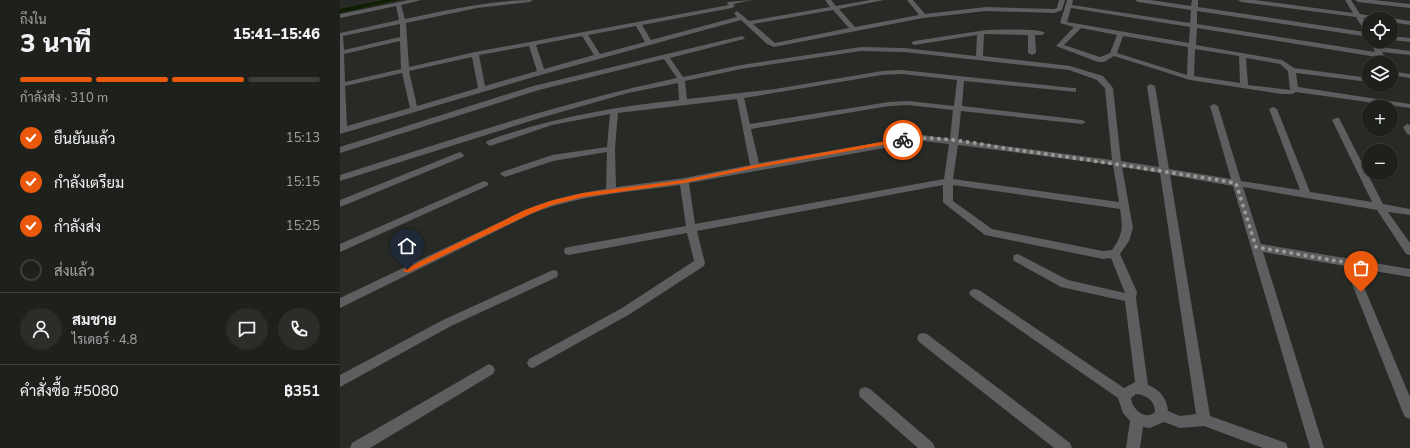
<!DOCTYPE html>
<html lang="th">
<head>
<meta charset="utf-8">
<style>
  :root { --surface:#1e201c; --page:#2b2d29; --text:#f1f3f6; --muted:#a1a3a3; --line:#3c3e3b; --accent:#ea580c }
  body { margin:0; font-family:"Nunito Sans",Sarabun,sans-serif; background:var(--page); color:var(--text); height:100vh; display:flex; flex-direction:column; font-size:15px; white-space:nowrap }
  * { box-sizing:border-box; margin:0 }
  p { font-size:13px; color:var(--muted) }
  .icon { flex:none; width:22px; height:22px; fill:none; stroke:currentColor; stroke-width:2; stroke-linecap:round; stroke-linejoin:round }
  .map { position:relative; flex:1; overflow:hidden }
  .sheet { display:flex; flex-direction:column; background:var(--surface); width:340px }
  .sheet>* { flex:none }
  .fabs { position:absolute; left:1022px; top:12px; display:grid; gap:8px }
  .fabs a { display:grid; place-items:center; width:36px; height:36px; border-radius:50%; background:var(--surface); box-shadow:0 1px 3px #0004,0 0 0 1px var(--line); font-size:20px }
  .pin { position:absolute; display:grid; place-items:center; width:34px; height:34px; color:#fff; margin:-41px -17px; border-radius:50% 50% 50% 0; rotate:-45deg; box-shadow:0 0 4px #0007 }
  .pin .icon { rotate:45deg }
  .courier { position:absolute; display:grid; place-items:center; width:40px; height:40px; margin:-20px; border:3px solid #ea580c; border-radius:50%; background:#fff; color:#222; box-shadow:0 1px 5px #0007 }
  .summary em { font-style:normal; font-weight:800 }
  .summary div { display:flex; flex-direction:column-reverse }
  .summary { display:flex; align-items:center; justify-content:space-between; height:68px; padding:0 20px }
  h1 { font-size:26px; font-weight:800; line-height:30px }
  .bar { display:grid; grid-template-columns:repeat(4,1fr); gap:6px 4px; align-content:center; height:48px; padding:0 20px }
  .bar i { height:5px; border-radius:3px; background:var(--line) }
  .bar .on { background:var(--accent) }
  .bar p { grid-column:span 4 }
  .line { display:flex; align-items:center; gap:10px; padding:0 20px; border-top:1px solid var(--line) }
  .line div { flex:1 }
  .round { display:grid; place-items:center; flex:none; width:42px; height:42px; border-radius:21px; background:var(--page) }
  ol { padding:0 20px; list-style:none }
  li { display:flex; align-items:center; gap:12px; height:44px }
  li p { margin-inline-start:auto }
  li .icon { padding:4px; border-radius:50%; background:var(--accent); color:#fff; stroke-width:4 }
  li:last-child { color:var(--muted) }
  li i { width:22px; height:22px; border:2px solid var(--line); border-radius:50% }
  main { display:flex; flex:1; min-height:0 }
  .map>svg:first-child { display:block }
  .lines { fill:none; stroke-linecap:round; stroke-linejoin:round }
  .canal { fill:#0e1f00; fill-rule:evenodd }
  .minor { fill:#5e5d5f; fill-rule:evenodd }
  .route { fill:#ea580c }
  .done { stroke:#9a9c99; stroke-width:4; stroke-dasharray:0 7.2 }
</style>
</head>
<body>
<main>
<section class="sheet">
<div class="summary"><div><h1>3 นาที</h1><p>ถึงใน</p></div><em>15:41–15:46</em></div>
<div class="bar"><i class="on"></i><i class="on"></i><i class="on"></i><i></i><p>กำลังส่ง · 310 m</p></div>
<ol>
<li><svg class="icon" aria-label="check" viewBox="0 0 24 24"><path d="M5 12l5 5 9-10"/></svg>ยืนยันแล้ว<p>15:13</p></li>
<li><svg class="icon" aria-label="check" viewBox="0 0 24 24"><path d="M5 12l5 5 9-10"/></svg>กำลังเตรียม<p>15:15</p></li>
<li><svg class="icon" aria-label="check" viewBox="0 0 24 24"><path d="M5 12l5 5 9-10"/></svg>กำลังส่ง<p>15:25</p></li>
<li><i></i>ส่งแล้ว</li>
</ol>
<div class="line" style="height:72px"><a class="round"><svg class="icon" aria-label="person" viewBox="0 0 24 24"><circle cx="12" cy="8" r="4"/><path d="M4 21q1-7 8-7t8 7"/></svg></a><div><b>สมชาย</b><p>ไรเดอร์ · 4.8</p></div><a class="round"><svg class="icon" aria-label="chat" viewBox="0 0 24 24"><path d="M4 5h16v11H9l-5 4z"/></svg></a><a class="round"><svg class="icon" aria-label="phone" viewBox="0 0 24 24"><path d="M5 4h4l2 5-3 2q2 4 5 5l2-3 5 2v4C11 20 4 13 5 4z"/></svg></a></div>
<div class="line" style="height:52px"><div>คำสั่งซื้อ #5080</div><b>฿351</b></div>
</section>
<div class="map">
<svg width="1070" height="448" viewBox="0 0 1070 448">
  <rect width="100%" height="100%" fill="#282a26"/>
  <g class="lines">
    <path class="canal" d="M43,0H58L0,13V9Z"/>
    <path class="minor" d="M69,0H81L61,5L65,19C108,10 150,0 193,0L190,2L137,8L66,23L69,67L135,52L389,5L387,3L388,2L412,0L393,4L395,6L392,8L302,25L311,40L397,17L394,13L397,11L409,21L490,7L485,0H491L496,6L530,0H544L499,9L515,27L579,15L567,0H573L585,14L646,7L714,9L717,8L719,0H725L722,10L715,13L646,11L583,18L434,47L427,44L401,20L204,74L0,134V33L59,20L56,6L0,18V14ZM493,10L509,28L435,43L413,24ZM60,24V37L4,50L3,36ZM296,26L305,42L260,54L248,35ZM242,36L254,55L204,69L196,45ZM60,41L61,69L5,82L4,54ZM189,46L197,71L145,86L139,55ZM132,57L138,88L77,106L69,71ZM62,73L70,108L7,126L5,86Z
      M727,0H733L732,5L850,23L851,10L798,2L795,0H810L851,6L852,0H858V7L1025,32L1016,17L901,2L898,0H915L1013,13L1005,0H1011L1020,14L1041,17L1044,19L1023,18L1029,29V37L857,11V24L1035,52L1030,41H1036L1040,47L1070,51V55L1042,52L1048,63H1040L1037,57L857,28L856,45L942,60L954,68L1029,78V82L956,73L958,87L1070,104V108L956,92L952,94H941L850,80L774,56L764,62H758L716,46L734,27L720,23ZM731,8L850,27L849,43L727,22ZM741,28L777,35L770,53L760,57L724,45ZM783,36L848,47L847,75L777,53ZM855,49L899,56L900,83L854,76ZM906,58L940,64L948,71L950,90L908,85Z
      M1015,0H1034L1070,4V8L1018,2Z
      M1051,18L1070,21V25L1051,22V19H1048Z
      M646,30C657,30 699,28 705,33L702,35H695L696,53L692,55L688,53V35L644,34L643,56L730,66L763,76L773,88L781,161L819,167L807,86L811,84L815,86L829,169L891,179L870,106L874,104L878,106L901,181L960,190L929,109L933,107L937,109L970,192L1032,202L992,120L996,118H999L1043,204L1070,209V215L1048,212L1070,243V255L1066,254L1037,210L903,187L921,244L1070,269V277L1016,268L1070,397V419L1065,417L1063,413L1005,266L923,252L984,448H970L893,186L830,175L870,416L946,443L948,448H923L864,426L840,428L824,422L810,428L803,427L800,448H786L790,421L783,413L778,398L631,296L629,293L631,290L635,289L639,290L784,388L795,382L785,301L721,287L674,261L673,258L674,255L678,254L728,280L785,293L771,258L763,259L645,235L605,204L603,202V185L357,231L365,263L364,266L290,314L193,368L189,367L187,363L189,359L282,308L354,261L347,233L229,255L225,254L224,251L225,248L229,247L346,226L340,185C290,192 238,195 191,214L0,308V298L185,210C211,199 238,193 266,189L267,152L213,161L165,177L160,174L162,172L212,155L267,147L270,114L212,125L150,146L146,143L147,141C209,118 273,107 339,100L338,83L288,93L200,118L0,181V175C111,140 222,102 337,78L324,59L199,90L0,153V147L193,86L402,36L405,38L404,39L330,58L343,77L401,65L521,47L564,48L636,56L637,35L574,45L571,43L574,41ZM521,51L564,52L729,70L757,80L765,88L772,160L618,140L621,111L742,124L746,122L742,120L622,106L624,81L736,92V88H733L562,70L542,71L435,89L347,99L345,81L401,69ZM562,74L617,80L614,106L568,101L549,102L410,124L404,98L542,75ZM397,99L410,165L344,178L276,187L275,149L278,113ZM568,105L613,110L610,139L583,135L419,163L411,129L549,106ZM583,141L609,144L604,179L355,224L349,183ZM618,145L773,165L779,202L613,179ZM782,167L820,173L856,414L840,416L828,411C827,398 820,390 808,385L796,298L797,292L780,254L789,241L793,228ZM613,185L780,209C783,228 783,234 772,250L763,251L652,229L613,201ZM796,394C807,395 815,401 815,412C805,421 792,409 791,398Z
      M1051,36L1070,38V42L1051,40Z
      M1051,71L1070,74V78L1051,75Z
      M1067,124L1070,125V135L1067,134L1063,127Z
      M120,152L124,155L123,157L0,207V200Z
      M144,181L147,182L149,184L147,186L0,252V244Z
      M213,270L217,271L218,274L217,277L111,326L0,387V375L103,320Z
      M583,333L587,334L730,443L732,448H714L579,342L577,338L579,334Z
      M149,364L153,366L155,370L153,374L30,448H10L12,443Z
      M525,387L530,389L593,443L595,448H578L520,397L519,393L520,389Z"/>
  </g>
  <path class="route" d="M563,138L565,141L415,168L344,183L243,197L212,205L190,214L69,272H65L63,270L185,210L210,201L243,193L344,180L415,165Z"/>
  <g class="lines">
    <path class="done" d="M563,140C599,134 641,145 677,150C750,160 823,171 896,183L916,247L1009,263L1021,292"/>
  </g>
</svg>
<div class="fabs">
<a><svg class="icon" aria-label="locate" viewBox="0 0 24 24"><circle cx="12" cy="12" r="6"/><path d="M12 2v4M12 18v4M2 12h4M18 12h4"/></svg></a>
<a><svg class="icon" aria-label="layers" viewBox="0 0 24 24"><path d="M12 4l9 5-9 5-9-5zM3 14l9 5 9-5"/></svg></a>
<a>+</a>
<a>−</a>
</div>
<div class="pin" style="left:1021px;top:292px;background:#ea580c"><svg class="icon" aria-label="bag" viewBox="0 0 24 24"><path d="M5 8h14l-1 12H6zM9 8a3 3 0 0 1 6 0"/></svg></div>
<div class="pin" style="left:67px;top:270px;background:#1f2937"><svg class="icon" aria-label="home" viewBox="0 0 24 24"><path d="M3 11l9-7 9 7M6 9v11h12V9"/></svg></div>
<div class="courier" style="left:563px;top:140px"><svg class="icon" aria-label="bike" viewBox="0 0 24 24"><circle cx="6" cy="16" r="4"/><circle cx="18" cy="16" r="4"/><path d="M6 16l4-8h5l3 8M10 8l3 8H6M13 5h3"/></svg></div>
</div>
</main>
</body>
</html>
